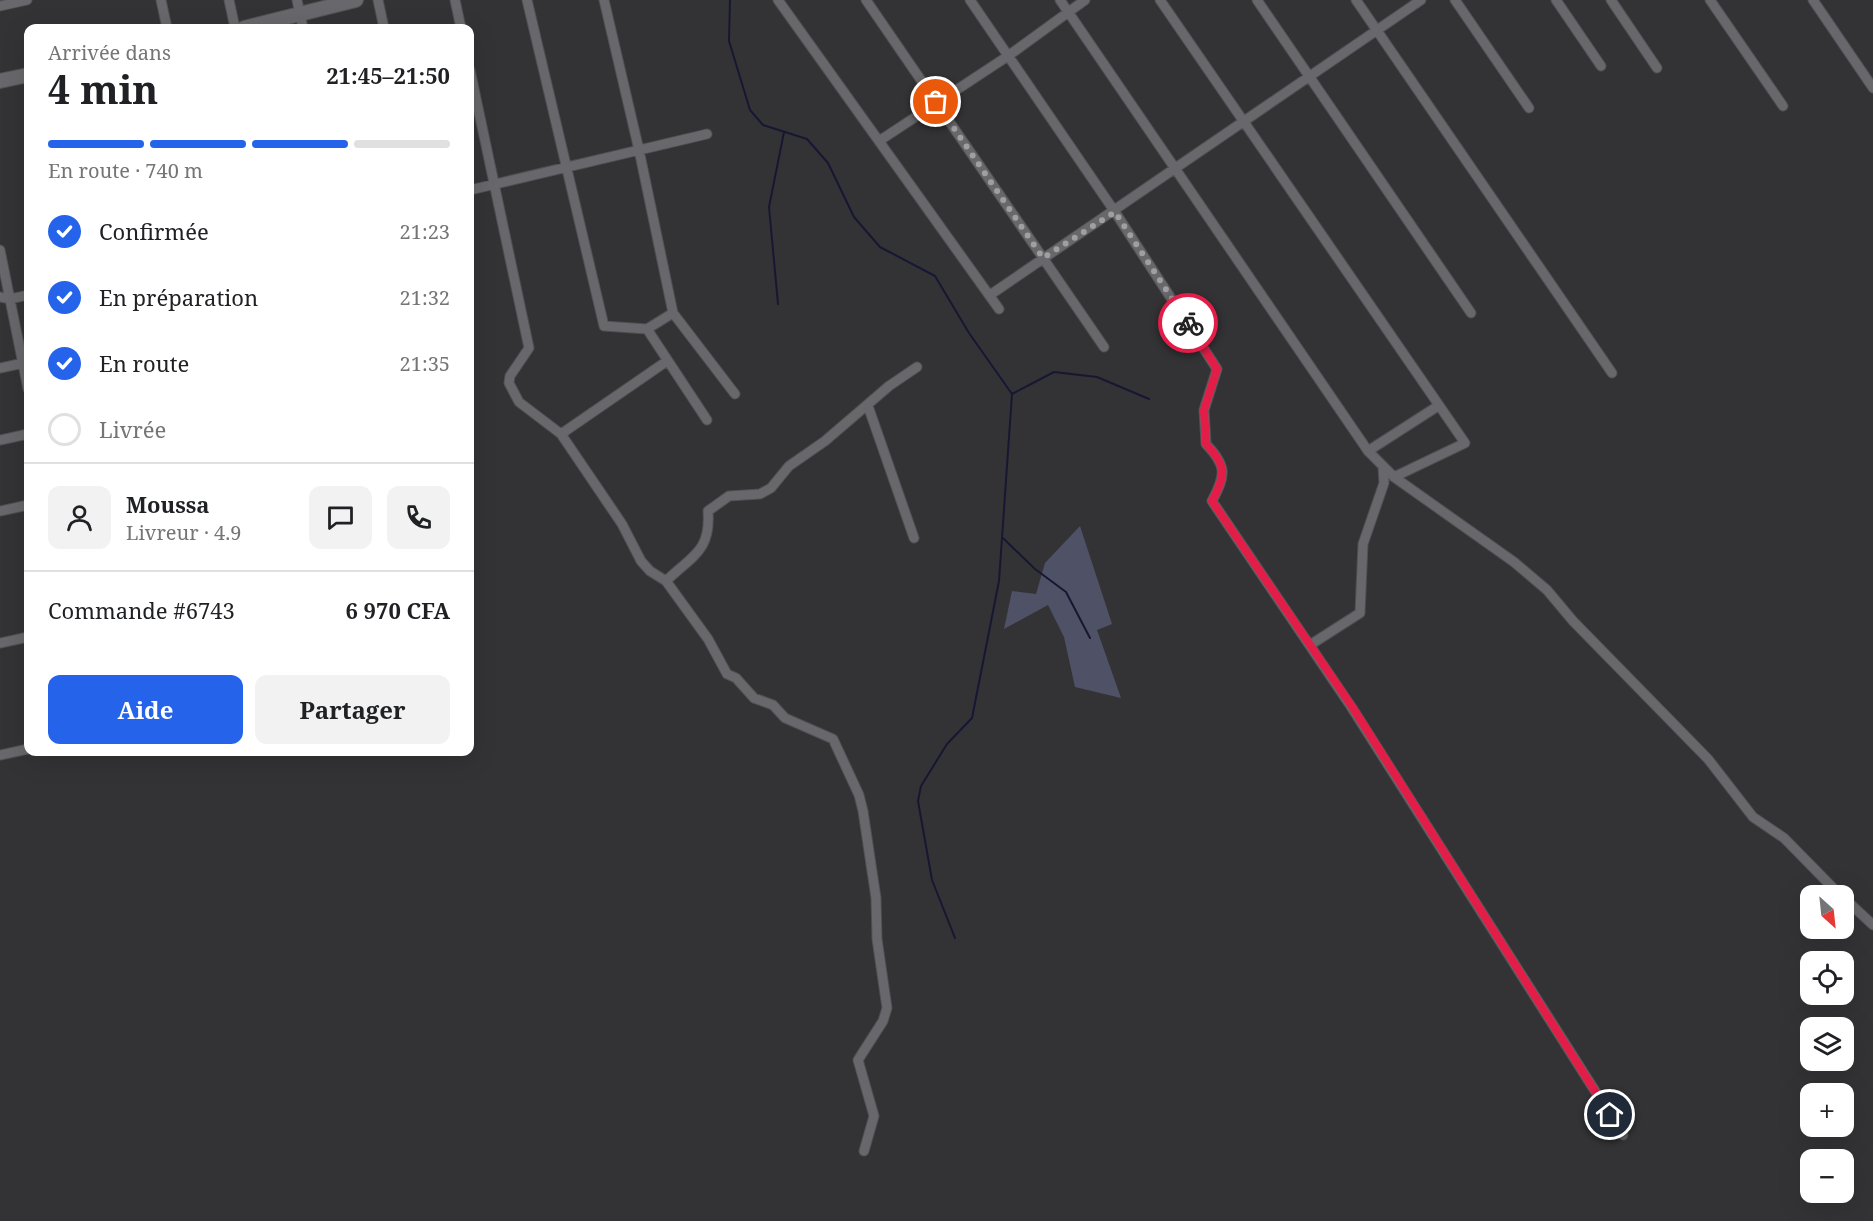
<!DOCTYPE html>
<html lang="fr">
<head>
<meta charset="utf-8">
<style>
  :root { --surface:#fff; --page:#f2f2f2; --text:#202124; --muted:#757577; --line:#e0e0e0; --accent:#2563eb }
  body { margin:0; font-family:"Noto Serif",serif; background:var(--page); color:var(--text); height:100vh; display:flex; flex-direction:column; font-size:22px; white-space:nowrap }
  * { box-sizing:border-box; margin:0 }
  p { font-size:20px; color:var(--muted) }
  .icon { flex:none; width:33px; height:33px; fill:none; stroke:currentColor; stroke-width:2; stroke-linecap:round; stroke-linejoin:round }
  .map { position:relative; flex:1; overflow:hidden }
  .details { position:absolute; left:24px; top:24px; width:450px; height:732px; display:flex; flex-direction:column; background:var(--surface); border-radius:12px; box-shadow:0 6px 24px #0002 }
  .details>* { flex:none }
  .needle { width:39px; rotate:153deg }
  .fabs { position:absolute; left:1800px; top:885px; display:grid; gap:12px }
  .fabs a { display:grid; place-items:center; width:54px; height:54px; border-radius:12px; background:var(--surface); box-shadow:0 6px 24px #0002; font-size:30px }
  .pin { position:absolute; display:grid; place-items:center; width:51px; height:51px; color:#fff; margin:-26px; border:3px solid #fff; border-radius:50%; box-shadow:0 2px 6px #0007 }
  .courier { position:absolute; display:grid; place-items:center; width:60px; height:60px; margin:-30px; border:4px solid #e11d48; border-radius:50%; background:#fff; color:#222; box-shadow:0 2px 8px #0007 }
  .summary em { font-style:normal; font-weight:700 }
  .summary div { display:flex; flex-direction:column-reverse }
  .summary { display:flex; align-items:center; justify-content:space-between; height:102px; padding:0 24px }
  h1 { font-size:39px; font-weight:700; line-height:45px }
  .bar { display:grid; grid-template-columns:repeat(4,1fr); gap:9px 6px; align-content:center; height:72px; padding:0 24px }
  .bar i { height:8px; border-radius:4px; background:var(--line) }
  .bar .current { background:var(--accent) }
  .bar p { grid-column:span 4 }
  .line { display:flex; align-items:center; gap:15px; padding:0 24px; border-top:2px solid var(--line) }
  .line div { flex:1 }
  .round { display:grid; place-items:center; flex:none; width:63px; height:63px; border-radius:12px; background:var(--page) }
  ol { padding:0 24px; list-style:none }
  li { display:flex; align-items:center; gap:18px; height:66px }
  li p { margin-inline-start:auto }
  li .icon { padding:6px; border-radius:50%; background:var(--accent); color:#fff; stroke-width:4 }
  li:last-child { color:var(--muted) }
  li i { width:33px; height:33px; border:3px solid var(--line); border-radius:50% }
  .cta { display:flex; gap:12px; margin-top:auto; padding:12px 24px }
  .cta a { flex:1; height:69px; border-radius:12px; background:var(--accent); color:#fff; font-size:24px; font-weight:700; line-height:69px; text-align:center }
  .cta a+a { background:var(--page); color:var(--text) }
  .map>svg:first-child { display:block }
  .green { fill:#4f5166 }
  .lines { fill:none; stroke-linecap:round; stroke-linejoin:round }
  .stream { stroke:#171733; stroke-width:2 }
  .minor-casing { stroke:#505053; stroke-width:11 }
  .secondary-casing { stroke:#505053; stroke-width:16 }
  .minor { stroke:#68686c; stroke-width:9 }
  .secondary { stroke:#68686c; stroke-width:14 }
  .done { stroke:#9f9fa1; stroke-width:6; stroke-dasharray:0 10.8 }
  .route { stroke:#e11d48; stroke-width:8 }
</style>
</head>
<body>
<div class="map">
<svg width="1873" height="1221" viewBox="0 0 1873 1221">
  <rect width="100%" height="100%" fill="#333336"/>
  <path class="green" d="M1080,526L1112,624L1097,630L1121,698L1075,687L1064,637L1048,605L1004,629L1012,591L1036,594L1045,563Z"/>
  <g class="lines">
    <path class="stream" d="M730,0L729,41L750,110L763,125L807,139L828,163L854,217L880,247L935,276L969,333L1012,394L999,581L972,718L947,744L921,786L918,801L932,880L955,938
      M778,304L769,207L784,132
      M1012,394L1054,372L1097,377L1149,399
      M1003,538L1035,569L1066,592L1090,638"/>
    <g class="minor-casing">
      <path id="minor" d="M161,0L167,28
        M229,0L235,28
        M297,0L303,28
        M378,0L384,28
        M455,0L461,28
        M527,0L604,326L647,329L673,313
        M604,0L639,150L673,313L735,394
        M778,0L999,309
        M866,0L1104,347
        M970,0L1115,212L1217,369L1204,410L1206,444C1227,466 1226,475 1212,501L1352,708L1623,1135
        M1060,0L1368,451L1394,477L1514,562L1547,590L1573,621L1708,759L1753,817L1784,838L1841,896
        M1160,0L1465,443L1394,477
        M1257,0L1471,313
        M1356,0L1612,373
        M1455,0L1529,108
        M1556,0L1601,66
        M1611,0L1657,68
        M1710,0L1783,106
        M1813,0L1873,88
        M0,6L27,0
        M470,70L529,348L510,376L509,383L519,402L561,434L622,524L641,561L650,571L666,581L708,639L727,674L736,678L754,698L773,705L785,718L833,739L859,795L863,811L876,898L877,939L887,1008L883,1021L858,1060L874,1116L864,1151
        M879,141L1008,56L1085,0
        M470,190L707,134
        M0,250L28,389
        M990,295L1421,0
        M0,297L10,299L28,295
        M647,329L707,420
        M0,368L28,362
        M868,406L914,538
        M561,434L667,361
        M0,440L28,434
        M1368,451L1438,406
        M0,511L28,505
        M666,581C693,555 711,551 708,511L729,496L760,494L771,488L789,466L825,441L889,386L917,367
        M0,643L28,637
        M1310,645L1360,613L1363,544L1384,483L1383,467
        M0,755L28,749
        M1844,898L1873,925"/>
    </g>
    <g class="secondary-casing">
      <path id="secondary" d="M244,28L356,0
        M0,81L28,75"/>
    </g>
    <use href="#minor" class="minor"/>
    <use href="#secondary" class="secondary"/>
  </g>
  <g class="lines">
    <path class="done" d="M936,102L1043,258L1115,212L1188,323"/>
    <path class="route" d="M1188,323L1217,369L1204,410L1206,444C1227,466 1226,475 1212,501L1353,708L1610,1115"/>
  </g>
</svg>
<div class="fabs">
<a><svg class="needle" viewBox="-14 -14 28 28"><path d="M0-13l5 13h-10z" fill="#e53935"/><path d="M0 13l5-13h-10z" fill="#757577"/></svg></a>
<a><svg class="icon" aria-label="locate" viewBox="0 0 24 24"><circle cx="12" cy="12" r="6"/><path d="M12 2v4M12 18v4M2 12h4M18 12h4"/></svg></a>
<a><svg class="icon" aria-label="layers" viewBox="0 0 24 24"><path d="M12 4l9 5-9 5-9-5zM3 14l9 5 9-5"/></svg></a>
<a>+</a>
<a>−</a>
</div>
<div class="pin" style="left:936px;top:102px;background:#ea580c"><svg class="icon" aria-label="bag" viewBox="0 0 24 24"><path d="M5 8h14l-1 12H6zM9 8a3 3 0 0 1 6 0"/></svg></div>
<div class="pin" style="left:1610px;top:1115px;background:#1f2937"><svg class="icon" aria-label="home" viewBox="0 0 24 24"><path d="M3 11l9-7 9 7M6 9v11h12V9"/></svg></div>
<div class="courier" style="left:1188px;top:323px"><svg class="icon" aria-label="bike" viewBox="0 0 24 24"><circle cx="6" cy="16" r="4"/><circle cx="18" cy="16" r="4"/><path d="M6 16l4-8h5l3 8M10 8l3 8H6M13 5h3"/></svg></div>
<section class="details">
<div class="summary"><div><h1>4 min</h1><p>Arrivée dans</p></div><em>21:45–21:50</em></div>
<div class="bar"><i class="current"></i><i class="current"></i><i class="current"></i><i></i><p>En route · 740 m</p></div>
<ol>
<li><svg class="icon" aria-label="check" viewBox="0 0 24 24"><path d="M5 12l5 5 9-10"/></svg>Confirmée<p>21:23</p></li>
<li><svg class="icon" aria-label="check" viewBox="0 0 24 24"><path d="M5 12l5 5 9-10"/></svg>En préparation<p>21:32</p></li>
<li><svg class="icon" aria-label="check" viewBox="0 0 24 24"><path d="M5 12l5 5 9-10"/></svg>En route<p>21:35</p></li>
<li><i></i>Livrée</li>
</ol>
<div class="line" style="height:108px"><a class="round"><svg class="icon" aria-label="person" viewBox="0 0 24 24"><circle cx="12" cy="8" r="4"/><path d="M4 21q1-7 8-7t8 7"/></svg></a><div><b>Moussa</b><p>Livreur · 4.9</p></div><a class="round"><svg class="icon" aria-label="chat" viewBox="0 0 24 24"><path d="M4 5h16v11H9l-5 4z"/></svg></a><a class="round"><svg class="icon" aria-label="phone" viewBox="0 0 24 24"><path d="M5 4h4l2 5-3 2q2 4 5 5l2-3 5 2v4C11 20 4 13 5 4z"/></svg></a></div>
<div class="line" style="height:78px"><div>Commande #6743</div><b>6 970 CFA</b></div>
<div class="cta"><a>Aide</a><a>Partager</a></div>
</section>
</div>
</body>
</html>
